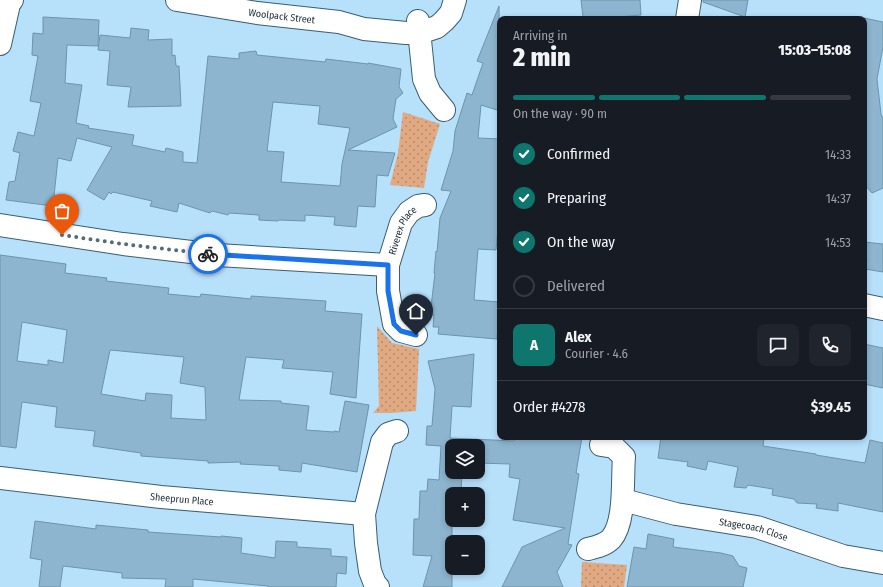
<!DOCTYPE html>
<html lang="en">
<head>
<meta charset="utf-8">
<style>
  :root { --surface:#171b24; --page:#20242c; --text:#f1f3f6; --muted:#9ea1a6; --line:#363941; --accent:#0f766e }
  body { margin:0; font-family:"Fira Sans Condensed",sans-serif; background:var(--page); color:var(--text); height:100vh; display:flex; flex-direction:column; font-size:15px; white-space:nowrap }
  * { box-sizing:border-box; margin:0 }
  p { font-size:13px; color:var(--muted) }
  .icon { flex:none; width:22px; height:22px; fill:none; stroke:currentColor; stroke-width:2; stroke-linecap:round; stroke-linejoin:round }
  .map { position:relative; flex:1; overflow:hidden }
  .side { position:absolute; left:497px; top:16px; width:370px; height:424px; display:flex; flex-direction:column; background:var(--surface); border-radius:8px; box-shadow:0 2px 6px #0003 }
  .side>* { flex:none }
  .tools { position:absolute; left:445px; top:439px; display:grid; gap:8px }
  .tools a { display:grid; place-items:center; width:40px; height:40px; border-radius:8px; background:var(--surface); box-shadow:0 2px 6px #0003; font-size:20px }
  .pin { position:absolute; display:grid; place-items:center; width:34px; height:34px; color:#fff; margin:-41px -17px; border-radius:50% 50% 50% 0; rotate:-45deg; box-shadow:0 0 4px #0007 }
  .pin .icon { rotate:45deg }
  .courier { position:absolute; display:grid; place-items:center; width:40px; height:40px; margin:-20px; border:3px solid #1a73e8; border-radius:50%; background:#fff; color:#222; box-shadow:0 1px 5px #0007 }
  .summary em { font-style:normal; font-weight:800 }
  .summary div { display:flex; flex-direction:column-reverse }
  .summary { display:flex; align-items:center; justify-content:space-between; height:68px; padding:0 16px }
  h1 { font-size:26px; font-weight:800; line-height:30px }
  .bar { display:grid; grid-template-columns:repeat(4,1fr); gap:6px 4px; align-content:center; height:48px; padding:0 16px }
  .bar i { height:5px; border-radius:3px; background:var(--line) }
  .bar .selected { background:var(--accent) }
  .bar p { grid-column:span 4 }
  .line { display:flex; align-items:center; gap:10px; padding:0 16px; border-top:1px solid var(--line) }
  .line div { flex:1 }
  .round { display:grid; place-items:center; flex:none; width:42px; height:42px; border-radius:8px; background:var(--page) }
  ol { padding:0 16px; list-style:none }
  li { display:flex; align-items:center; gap:12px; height:44px }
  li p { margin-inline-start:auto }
  li .icon { padding:4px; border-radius:50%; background:var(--accent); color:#fff; stroke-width:4 }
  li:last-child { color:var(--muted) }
  li i { width:22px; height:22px; border:2px solid var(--line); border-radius:50% }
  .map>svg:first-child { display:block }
  .green { fill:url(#green-dots) }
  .building { fill:#8db5cf; stroke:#6d94ac; fill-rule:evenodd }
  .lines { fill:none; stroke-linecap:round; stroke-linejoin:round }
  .minor-casing { stroke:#395e75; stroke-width:24 }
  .minor { stroke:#fff; stroke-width:22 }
  .done { stroke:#536c7c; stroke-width:4; stroke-dasharray:0 7.2 }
  .route { stroke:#1a73e8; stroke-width:5 }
  .labels { text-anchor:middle; stroke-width:3; stroke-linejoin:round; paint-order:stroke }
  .street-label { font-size:10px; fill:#1d2d37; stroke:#b7e0fb }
</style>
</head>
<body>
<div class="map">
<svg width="883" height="587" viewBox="0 0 883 587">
  <defs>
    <pattern id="green-dots" width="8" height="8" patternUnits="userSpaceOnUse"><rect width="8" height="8" fill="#e0a982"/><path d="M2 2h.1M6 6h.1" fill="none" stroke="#b58a6b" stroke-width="1.8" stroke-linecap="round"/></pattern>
  </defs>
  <rect width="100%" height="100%" fill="#b7e0fb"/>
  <path class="green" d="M403,112L440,124L428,162L424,188L390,185L398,153Z
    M377,326L392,343L419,349L416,411L392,413H373L379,406Z
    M582,562L627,565L624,587H581Z"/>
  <path class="building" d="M581,0H640L641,15L596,19L583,17Z
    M703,0H748L745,17L703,2Z
    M499,6L500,111L481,105L478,138L500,139V205L496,250L478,249L474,300L500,302L497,339L438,334L439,327H433L434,315H430L435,273H434L436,251L437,252L440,218L451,191L441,190L453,151L455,131L467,93L472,95L483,63L477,61Z
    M43,17L99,20L98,46L67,45L65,83L82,85L76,123L89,126L88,128L134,135L132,145L165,152L166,148L183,152V162L197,163L208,56L239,59V53L256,51L257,55L325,62L326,59L368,64V63L401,69L399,87L403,93L396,99L393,119L397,127L348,150L395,153L388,176L377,175L375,207L358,206L356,227L334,225L335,217L305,215V221L279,220L278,221L259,220V215L229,213L228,215L212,211L210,213L179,203L177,212L150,206L152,201L113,192L111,194L109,192L104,200L87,190L112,147L77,138L71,161L58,158L53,206L6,200L9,182L15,181L20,153L13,151L18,132L34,136L41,103L30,101L38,56L32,55L33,33L43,34ZM273,102L320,106L318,124L350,128L342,164L340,186L281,182L284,152L267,151Z
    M864,18L883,22V47L877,79L881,114L883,118V188L872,193L864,184Z
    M131,28L149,30L148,40L172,39V56L175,55L176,66H179L181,106L128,107L131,87L107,85L110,51L98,50L100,35L130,38Z
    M864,242L883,244V272L865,269L867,259H864Z
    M0,255L66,264L65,273L107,278L106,281L169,288L168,294L200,297L201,294L251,299V296L326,301L325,311L362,314L356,398L330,394L333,372L282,368L284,360L246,357L239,400L281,401V403L309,406L306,430L334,432V431L339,432L345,401L369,405L357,472L302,463L301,472L279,470V466L240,464L241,462L208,463V461L141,456V453L93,446L95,431L55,427L57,407L22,402L16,448L0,446ZM22,322L67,330L63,363L48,360V365L17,361ZM110,350L184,357L180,383L205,387L206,420L171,418L172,395L146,393L145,401L101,394Z
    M864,344L883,348V388L864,384Z
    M474,354L471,407L452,406L450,438L514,441L515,437H582L576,473L579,474L568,544L572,545L557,572L563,587H502L522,547L565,528L513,520L520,479L509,477L510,464L478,463V446H452V472H462L461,494H452V587H423L432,556L413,555L414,519H419L420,491H427L428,479L439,480L441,446L426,445L427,426H432L435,389L428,361Z
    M661,437H754L764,439L763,446L816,454V455L865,463L870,440L883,443V512L838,503V511L816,508L817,504L797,503L794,499L772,495L773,489L748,485L746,488L734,487L738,467L708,461L706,470L687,466L688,462L658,458Z
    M35,521L96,529V525L148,530V532L221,537V536L242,538L241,553L275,558L276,541L297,542V547L331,549V556L347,557L346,574L337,573L336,587H268V586L193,579V587H165L166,579L122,578V573L63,566L60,587H39L42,560L30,558Z
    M648,534L674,539L673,547L721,553L733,556L739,566L747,568L743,587H627L634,547L646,549Z"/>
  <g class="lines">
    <g class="minor-casing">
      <g id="minor">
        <path id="s1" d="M177,0L257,13L339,22L364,29L406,33H419L437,27L444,21L451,13L455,0"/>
        <path d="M687,19L690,0"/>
        <path d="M418,21L424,79L430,93L444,110"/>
        <path d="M0,44L9,4L12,0"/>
        <path d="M0,225L123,244L217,255L388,265"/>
        <path d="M864,305L883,309"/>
        <path id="s2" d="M416,335L401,331L394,324L388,291V265L401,223L409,212L418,206L425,205"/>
        <path id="s3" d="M0,478L161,497L364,514"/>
        <path id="s4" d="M623,500L676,514L757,527L843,556L883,563"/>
        <path d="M588,549C596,547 605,545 611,539C626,522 622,479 624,457L614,447L601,445"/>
        <path d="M378,587L375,584L370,571L366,543L364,514L382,442L388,434L397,431"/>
      </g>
    </g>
    <use href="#minor" class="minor"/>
  </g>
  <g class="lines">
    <path class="done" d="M62,235L123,244L208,254"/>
    <path class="route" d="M208,254L388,265V291L394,324L401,331L416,335"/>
  </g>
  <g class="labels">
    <g class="street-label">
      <text dy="4" stroke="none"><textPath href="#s1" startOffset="106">Woolpack Street</textPath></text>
      <text dy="4" stroke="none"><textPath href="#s2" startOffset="123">Riverex Place</textPath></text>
      <text dy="4" stroke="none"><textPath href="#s3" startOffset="183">Sheeprun Place</textPath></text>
      <text dy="4" stroke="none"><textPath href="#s4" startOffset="134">Stagecoach Close</textPath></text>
    </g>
  </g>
</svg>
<div class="tools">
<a><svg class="icon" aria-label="layers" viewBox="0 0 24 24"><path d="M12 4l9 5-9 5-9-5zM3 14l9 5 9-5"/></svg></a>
<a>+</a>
<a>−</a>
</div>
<div class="pin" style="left:62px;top:235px;background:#ea580c"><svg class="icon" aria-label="bag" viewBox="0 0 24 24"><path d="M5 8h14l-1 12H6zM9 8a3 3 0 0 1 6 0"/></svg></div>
<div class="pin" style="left:416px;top:335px;background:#1f2937"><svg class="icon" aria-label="home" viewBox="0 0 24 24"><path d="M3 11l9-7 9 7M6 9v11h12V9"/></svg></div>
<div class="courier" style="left:208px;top:254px"><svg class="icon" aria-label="bike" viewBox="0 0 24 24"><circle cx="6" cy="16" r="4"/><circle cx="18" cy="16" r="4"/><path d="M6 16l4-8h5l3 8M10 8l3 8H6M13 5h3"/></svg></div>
<section class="side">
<div class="summary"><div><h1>2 min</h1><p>Arriving in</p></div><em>15:03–15:08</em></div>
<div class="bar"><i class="selected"></i><i class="selected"></i><i class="selected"></i><i></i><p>On the way · 90 m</p></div>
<ol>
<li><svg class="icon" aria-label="check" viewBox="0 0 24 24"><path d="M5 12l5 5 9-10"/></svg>Confirmed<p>14:33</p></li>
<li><svg class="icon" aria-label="check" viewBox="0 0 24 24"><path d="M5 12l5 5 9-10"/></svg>Preparing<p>14:37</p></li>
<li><svg class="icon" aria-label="check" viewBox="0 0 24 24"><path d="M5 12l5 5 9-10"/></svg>On the way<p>14:53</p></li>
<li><i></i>Delivered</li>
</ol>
<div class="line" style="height:72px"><b class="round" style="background:var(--accent);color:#fff">A</b><div><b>Alex</b><p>Courier · 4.6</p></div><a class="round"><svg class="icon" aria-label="chat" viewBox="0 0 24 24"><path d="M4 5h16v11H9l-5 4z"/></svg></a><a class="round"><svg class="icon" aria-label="phone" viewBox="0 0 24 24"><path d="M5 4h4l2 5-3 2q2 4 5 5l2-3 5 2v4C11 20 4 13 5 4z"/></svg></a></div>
<div class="line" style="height:52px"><div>Order #4278</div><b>$39.45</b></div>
</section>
</div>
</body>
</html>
